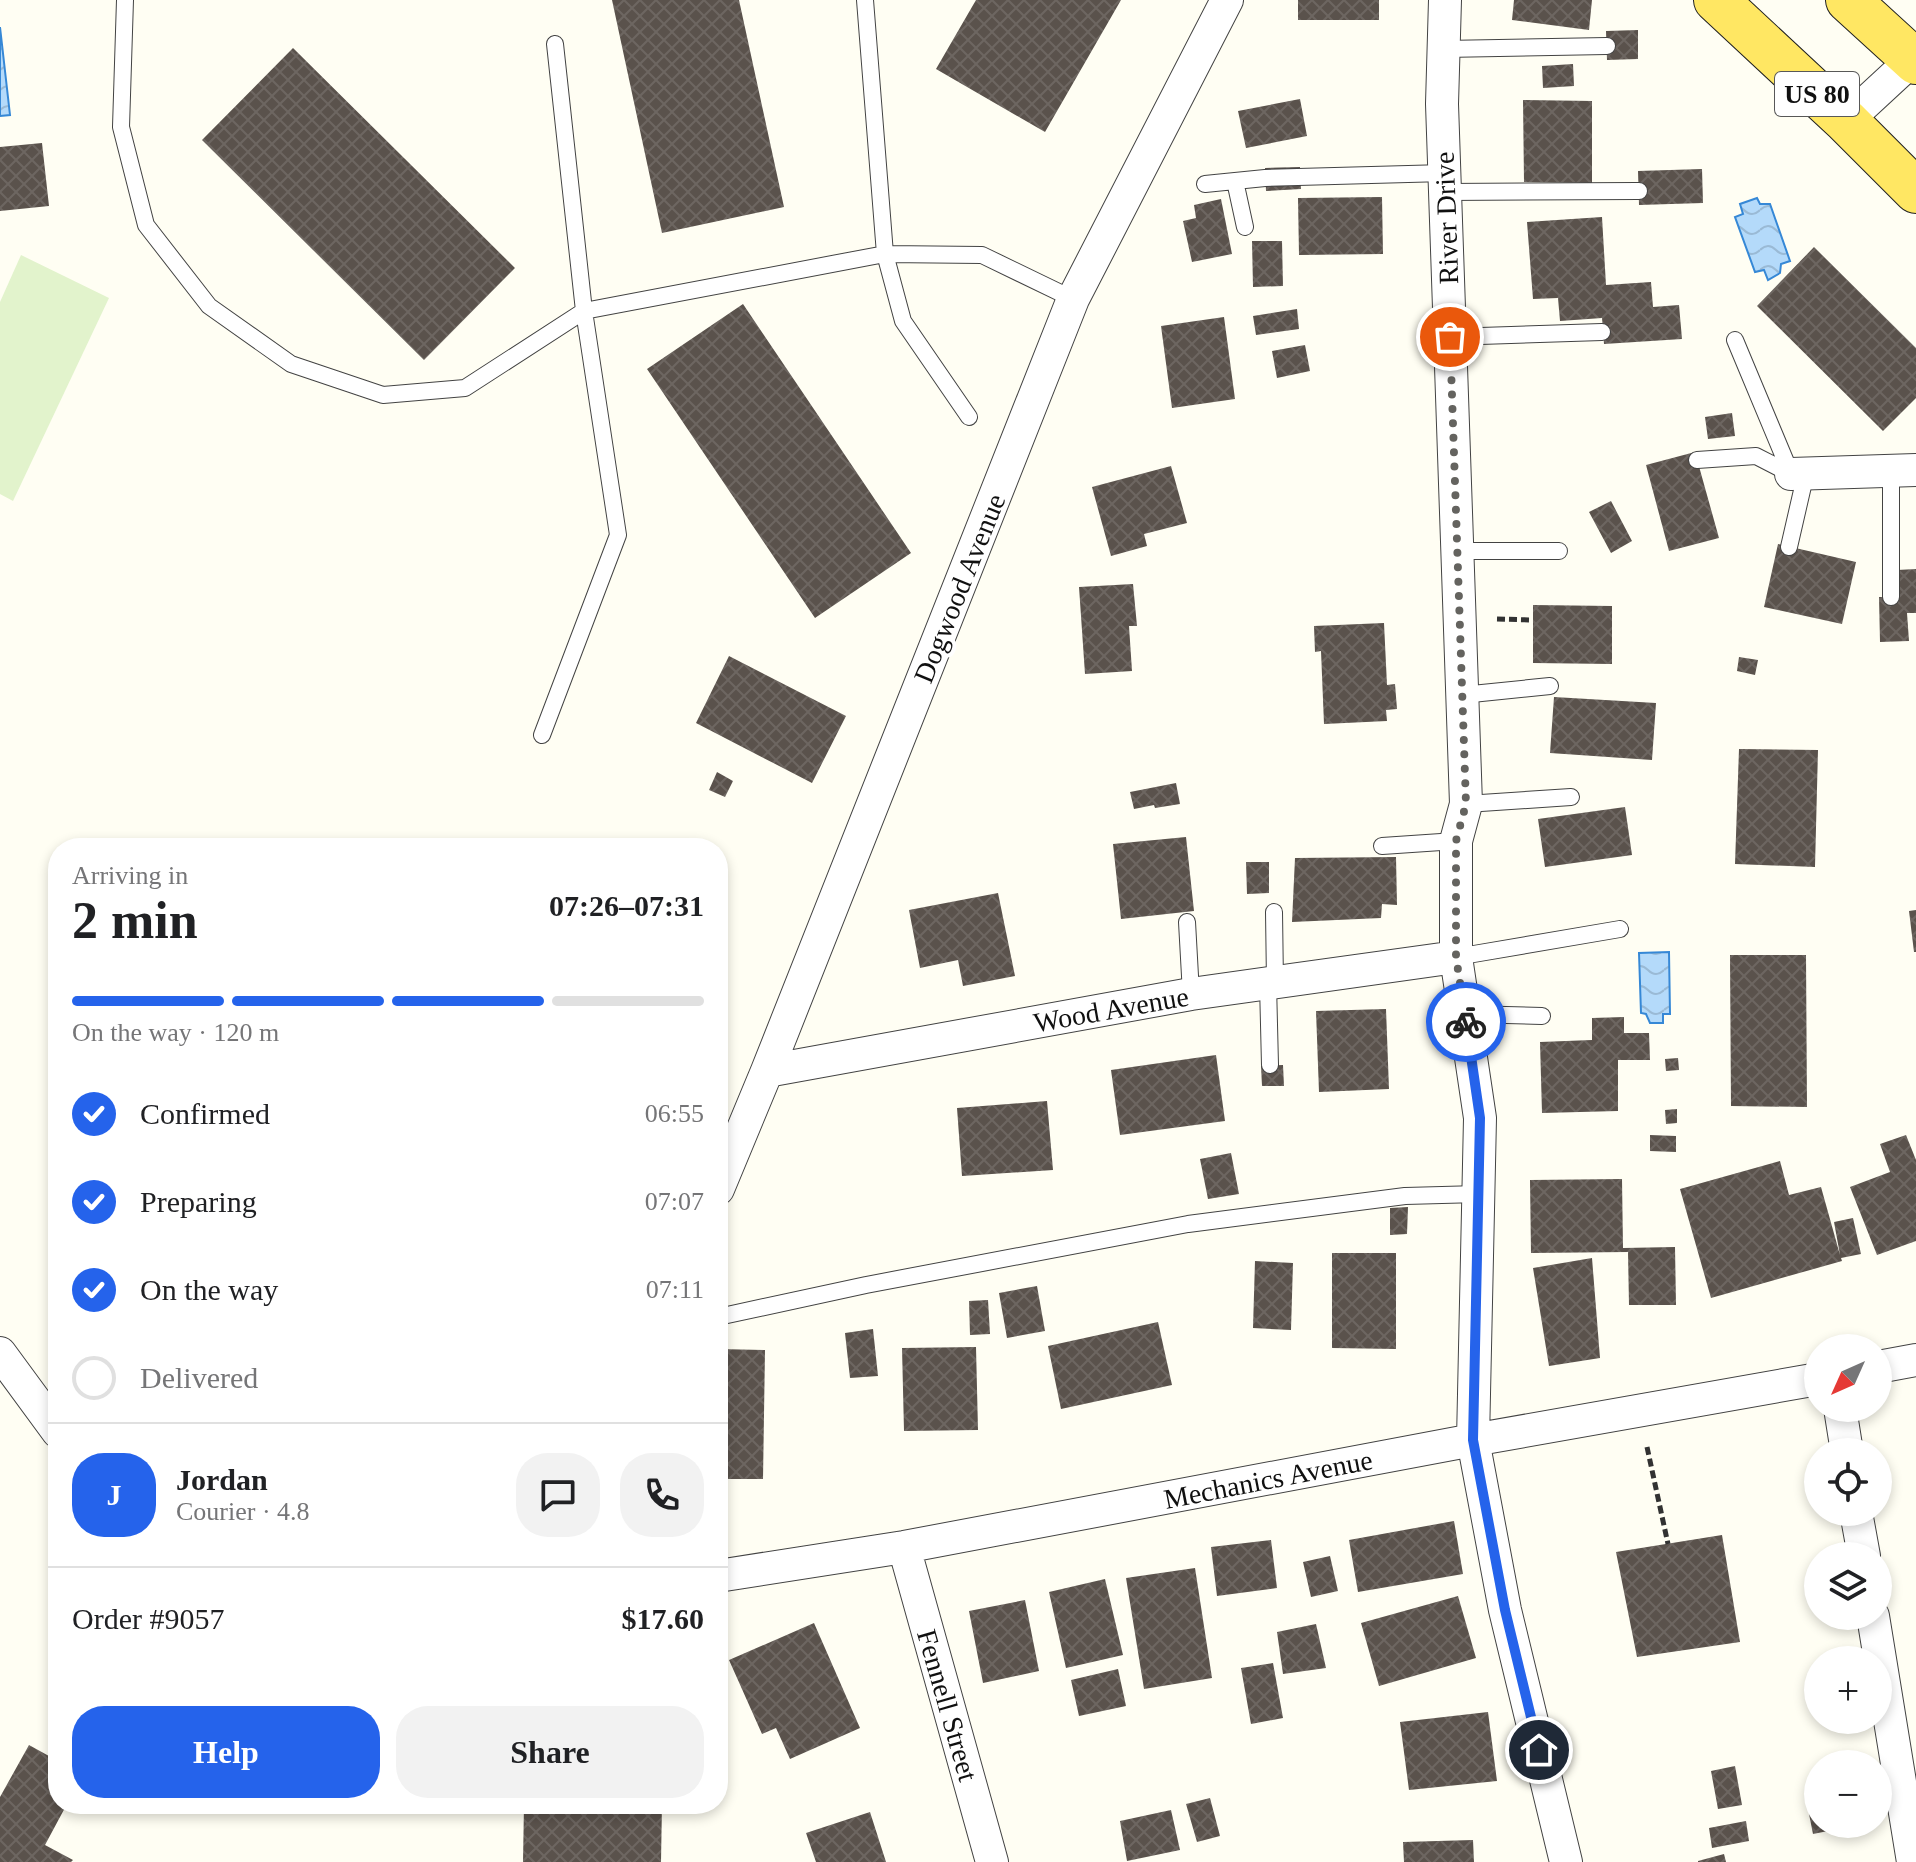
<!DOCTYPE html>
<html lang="en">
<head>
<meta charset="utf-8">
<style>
  :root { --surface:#fff; --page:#f2f2f2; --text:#202124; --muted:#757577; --line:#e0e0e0; --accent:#2563eb }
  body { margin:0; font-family:Georgia,serif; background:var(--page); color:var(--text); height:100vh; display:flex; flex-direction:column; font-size:30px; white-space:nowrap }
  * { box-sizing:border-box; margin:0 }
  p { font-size:26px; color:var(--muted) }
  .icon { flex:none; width:44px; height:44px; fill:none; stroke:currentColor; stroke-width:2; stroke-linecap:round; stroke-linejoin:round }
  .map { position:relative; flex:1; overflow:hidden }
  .sheet { position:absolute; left:48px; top:838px; width:680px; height:976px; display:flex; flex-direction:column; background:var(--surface); border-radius:32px; box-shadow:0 4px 12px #0003 }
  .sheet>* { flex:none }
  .needle { width:52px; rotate:225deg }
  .buttons { position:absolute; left:1804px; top:1334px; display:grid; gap:16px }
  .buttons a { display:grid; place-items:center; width:88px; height:88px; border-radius:50%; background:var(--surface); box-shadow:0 4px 12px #0003; font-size:40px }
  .pin { position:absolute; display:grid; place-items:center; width:68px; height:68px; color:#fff; margin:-34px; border:4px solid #fff; border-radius:50%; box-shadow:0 2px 8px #0007 }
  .courier { position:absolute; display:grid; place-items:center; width:80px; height:80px; margin:-40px; border:6px solid #2563eb; border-radius:50%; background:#fff; color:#222; box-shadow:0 2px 10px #0007 }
  .overview em { font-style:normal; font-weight:700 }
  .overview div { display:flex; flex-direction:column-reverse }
  .overview { display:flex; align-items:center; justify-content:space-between; height:136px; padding:0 24px }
  h1 { font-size:52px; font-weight:700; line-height:60px }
  .bar { display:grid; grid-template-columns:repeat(4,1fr); gap:12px 8px; align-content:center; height:96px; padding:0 24px }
  .bar i { height:10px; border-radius:6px; background:var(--line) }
  .bar .active { background:var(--accent) }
  .bar p { grid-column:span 4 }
  .line { display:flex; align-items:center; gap:20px; padding:0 24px; border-top:2px solid var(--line) }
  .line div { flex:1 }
  .round { display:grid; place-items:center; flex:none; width:84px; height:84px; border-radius:32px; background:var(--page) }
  ol { padding:0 24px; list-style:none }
  li { display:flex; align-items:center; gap:24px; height:88px }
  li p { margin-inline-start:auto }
  li .icon { padding:8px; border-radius:50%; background:var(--accent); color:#fff; stroke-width:4 }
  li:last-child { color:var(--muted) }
  li i { width:44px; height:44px; border:4px solid var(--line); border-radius:50% }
  .cta { display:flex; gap:16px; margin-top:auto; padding:16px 24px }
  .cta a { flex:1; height:92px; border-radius:32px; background:var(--accent); color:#fff; font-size:32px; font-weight:700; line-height:92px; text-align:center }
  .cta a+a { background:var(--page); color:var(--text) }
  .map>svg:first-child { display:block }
  .pitch { fill:#e2f3cc }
  .water { fill:url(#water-waves); stroke:#3688d6; stroke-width:2 }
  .building { fill:url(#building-cross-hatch) }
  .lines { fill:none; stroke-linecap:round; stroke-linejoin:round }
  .service-casing { stroke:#434343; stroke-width:18 }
  .minor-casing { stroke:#434343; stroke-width:34 }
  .primary-casing { stroke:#212121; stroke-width:46 }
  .path { stroke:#323232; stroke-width:5; stroke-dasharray:8 4; stroke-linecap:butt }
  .service { stroke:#fff; stroke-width:16 }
  .minor { stroke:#fff; stroke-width:32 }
  .primary { stroke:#ffe763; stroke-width:44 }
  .done { stroke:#64635f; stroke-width:8; stroke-dasharray:0 14.4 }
  .route { stroke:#2563eb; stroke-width:10 }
  .labels { text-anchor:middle; stroke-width:8; stroke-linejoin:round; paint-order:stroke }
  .shield { fill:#fff; stroke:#585858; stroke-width:2 }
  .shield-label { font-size:26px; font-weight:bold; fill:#101010 }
  .street-label { font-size:28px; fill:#101010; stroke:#fff }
</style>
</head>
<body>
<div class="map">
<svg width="1916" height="1862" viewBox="0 0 1916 1862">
  <defs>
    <pattern id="water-waves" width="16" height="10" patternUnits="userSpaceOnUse" patternTransform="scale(2)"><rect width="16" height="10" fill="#b4dafa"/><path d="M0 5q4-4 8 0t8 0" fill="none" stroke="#9abad5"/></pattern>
    <pattern id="building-cross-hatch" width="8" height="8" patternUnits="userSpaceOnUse" patternTransform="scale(2)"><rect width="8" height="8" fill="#5a524c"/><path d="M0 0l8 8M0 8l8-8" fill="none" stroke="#6d6661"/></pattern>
  </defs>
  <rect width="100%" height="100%" fill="#fffef3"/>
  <path class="pitch" d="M21,255L109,298L13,501L0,494V302Z"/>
  <path class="water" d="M0,27L10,115L0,116Z
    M1757,198L1760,204H1770L1790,261L1781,264L1780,273L1768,280L1764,270L1755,272L1735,217L1743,214L1740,204Z
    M1669,952L1670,1014H1663V1023H1650L1646,1014L1641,1013L1639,953Z"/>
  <path class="building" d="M612,0H739L784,207L662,233Z
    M976,0H1121L1045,132L936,69Z
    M1298,0H1379V20H1298Z
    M1514,0H1592L1589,30L1512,20Z
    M1638,30V59L1607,60L1606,31Z
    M293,48L515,268L424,360L202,140Z
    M1573,64L1574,86L1543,88L1542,66Z
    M1300,99L1307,136L1246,148L1238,111Z
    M1523,100L1592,101V183L1524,182Z
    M42,143L49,206L0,211V147Z
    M1300,167L1301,189L1266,191L1265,168Z
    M1702,169L1703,203L1639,205L1638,171Z
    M1382,197L1383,254L1299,255L1298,198Z
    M1221,199L1232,254L1192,262L1183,221L1196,218L1194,205Z
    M1602,217L1606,285L1651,282L1653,307L1679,305L1682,339L1604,344L1602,318L1560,321L1558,298L1533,299L1527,222Z
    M1252,241H1282L1283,286L1253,287Z
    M1814,247L1916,348V398L1883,431L1757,306Z
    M743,304L911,553L815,618L647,369Z
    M1297,309L1299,329L1256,335L1253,316Z
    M1224,317L1235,399L1172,408L1161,326Z
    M1305,345L1310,371L1277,378L1272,351Z
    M1732,413L1735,436L1708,439L1705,417Z
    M1695,452L1719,538L1669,551L1646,465Z
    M1171,466L1187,523L1144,534L1147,546L1111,556L1092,487Z
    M1611,501L1632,541L1611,553L1589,512Z
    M1778,544L1856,562L1842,624L1764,607Z
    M1916,569V613H1907L1909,641L1880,642L1879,597H1898L1897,570Z
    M1133,584L1137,626H1129L1132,671L1085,674L1079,587Z
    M1533,605L1612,606V664L1533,663Z
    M1384,623L1387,685L1395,684L1397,709L1386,710L1387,721L1324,724L1321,651L1315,652L1314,626Z
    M729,656L846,716L812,783L696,723Z
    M1739,657L1758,660L1755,675L1737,671Z
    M1554,697L1656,703L1652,760L1550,753Z
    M1739,749L1818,750L1815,867L1735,864Z
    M717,772L733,781L725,797L709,790Z
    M1176,783L1180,804L1155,808L1154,805L1134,809L1130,792Z
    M1625,807L1632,855L1545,867L1538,819Z
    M1186,837L1194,911L1121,919L1113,844Z
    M1396,857L1397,905L1382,904L1381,918L1292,922L1295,858Z
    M1246,862H1269V893L1247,894Z
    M998,893L1015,976L963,986L958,960L920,968L909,910Z
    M1916,910V952H1914L1909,911Z
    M1730,955H1806L1807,1107L1731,1106Z
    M1386,1009L1389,1089L1319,1092L1316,1011Z
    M1624,1017V1033H1649L1650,1060H1618V1111L1542,1113L1540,1042L1592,1040V1018Z
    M1216,1055L1225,1121L1120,1135L1111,1070Z
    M1678,1058L1679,1070L1666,1071L1665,1059Z
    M1283,1065L1284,1086H1262L1261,1066Z
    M1047,1101L1053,1170L962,1176L957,1108Z
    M1677,1109V1123L1666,1124L1665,1110Z
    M1650,1135L1676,1136V1152L1650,1151Z
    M1906,1135L1916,1160V1241L1877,1255L1850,1187L1890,1172L1880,1144Z
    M1231,1153L1239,1194L1208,1199L1200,1159Z
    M1780,1161L1789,1195L1821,1187L1840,1255L1834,1222L1853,1218L1861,1254L1841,1258L1842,1261L1711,1298L1680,1189Z
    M1622,1179L1623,1248L1675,1247L1676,1305H1629L1628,1252L1531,1253L1530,1180Z
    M1408,1207L1407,1234L1390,1235V1208Z
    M1332,1253H1396V1349L1332,1348Z
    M1592,1258L1600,1358L1549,1366L1533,1268Z
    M1255,1261L1293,1263L1291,1330L1253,1328Z
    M1037,1286L1045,1331L1007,1338L999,1293Z
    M988,1300L990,1334L970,1335L969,1301Z
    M1158,1322L1172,1385L1061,1409L1048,1346Z
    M873,1329L878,1376L850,1378L845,1333Z
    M976,1347L978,1430L904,1431L902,1348Z
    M718,1349L765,1350L763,1479H718Z
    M1454,1521L1463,1574L1358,1592L1349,1540Z
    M1722,1535L1740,1642L1637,1657L1616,1552Z
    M1271,1540L1277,1588L1217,1596L1211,1547Z
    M1330,1556L1338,1591L1311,1597L1303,1562Z
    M1195,1568L1212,1678L1144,1689L1126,1578Z
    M1105,1579L1123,1655L1066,1668L1049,1592Z
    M1458,1596L1476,1658L1379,1686L1361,1623Z
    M1025,1600L1039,1671L983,1683L969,1611Z
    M814,1623L860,1728L790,1759L776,1728L762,1734L729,1660Z
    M1316,1624L1326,1668L1283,1674L1277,1632Z
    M1273,1663L1283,1718L1251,1724L1241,1668Z
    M1118,1669L1126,1706L1079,1716L1071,1680Z
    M1488,1712L1497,1781L1409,1790L1400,1722Z
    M29,1745L58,1761V1804H67L45,1845L73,1860L71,1862H0V1797Z
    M1735,1766L1742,1805L1718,1809L1711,1771Z
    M1210,1798L1220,1836L1197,1842L1186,1804Z
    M524,1804H662L661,1862H523Z
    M1171,1810L1180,1850L1127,1861L1120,1821Z
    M870,1812L886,1862H816L806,1833Z
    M1818,1812V1824H1842L1843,1828L1813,1834L1809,1814Z
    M1746,1821L1749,1841L1712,1848L1709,1828Z
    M1473,1840L1474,1862H1404L1403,1842Z
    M1724,1854L1726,1862H1698V1861Z"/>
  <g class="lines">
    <g class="service-casing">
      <path id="service" d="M125,0L121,127L146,225L209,306L291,364L383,395L465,388L584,311L885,254L982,255L1073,299
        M865,0L885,254L903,321L969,417
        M1444,49L1607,46
        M1235,181L1245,227
        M1205,184L1265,178L1445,173
        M1445,192L1639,191
        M1450,337L1602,332
        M1735,340L1791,474
        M1697,460L1756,456L1791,474
        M1789,547L1806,473
        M1457,551H1559
        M1891,597V470
        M1462,695L1550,686
        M542,735L618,535L584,311L555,44
        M1466,804L1571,797
        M1382,846L1456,841
        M1274,912L1275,983
        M1187,922L1191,994
        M1456,957L1620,929
        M1268,984L1270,1065
        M1465,1014L1542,1016
        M718,1317L866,1285L1188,1224L1405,1196L1479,1194"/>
    </g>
    <g class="minor-casing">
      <path id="minor" d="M1445,0L1442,104L1466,804L1456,841V957L1480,1118L1473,1440L1505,1610L1566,1862
        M1846,121L1913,59L1916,58
        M1791,474L1916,470
        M767,1071L1191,994L1456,957
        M718,1189L767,1071L1073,299L1227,0
        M0,1353L58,1432
        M1878,1367L1916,1360
        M1840,1408L1847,1452
        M1856,1512L1864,1556
        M904,1547L992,1862
        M718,1576L904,1547L1473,1440L1818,1379
        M1873,1616L1913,1862"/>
    </g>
    <g class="primary-casing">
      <path id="primary" d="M1716,0L1846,121L1916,191
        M1848,0L1916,62"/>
    </g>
    <path class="path" d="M1497,619L1533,620
      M1647,1447L1668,1544"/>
    <use href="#service" class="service"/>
    <use href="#minor" class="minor"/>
    <use href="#primary" class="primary"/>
  </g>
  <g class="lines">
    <path class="done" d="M1450,337L1466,804L1456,841V957L1466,1022"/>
    <path class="route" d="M1466,1022L1480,1118L1473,1440L1505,1610L1539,1750"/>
  </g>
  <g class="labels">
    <rect class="shield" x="1775" y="72" width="84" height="44" rx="6"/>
    <g class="shield-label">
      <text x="1817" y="103">US 80</text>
    </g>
    <g class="street-label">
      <text transform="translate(1446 218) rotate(-92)" y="10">River Drive</text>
      <text transform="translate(959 588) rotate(-68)" y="10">Dogwood Avenue</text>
      <text transform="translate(1111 1009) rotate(-10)" y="10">Wood Avenue</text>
      <text transform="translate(1268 1479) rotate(-11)" y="10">Mechanics Avenue</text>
      <text transform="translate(948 1705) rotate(74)" y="10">Fennell Street</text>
    </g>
  </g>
</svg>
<div class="buttons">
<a><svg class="needle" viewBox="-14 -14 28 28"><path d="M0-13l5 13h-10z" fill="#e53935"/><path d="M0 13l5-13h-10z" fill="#757577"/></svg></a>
<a><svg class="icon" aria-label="locate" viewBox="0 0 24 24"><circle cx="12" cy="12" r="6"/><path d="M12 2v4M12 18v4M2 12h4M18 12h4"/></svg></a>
<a><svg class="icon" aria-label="layers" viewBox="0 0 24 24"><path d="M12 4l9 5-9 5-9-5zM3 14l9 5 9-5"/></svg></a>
<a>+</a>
<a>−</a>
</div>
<div class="pin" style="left:1450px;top:337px;background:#ea580c"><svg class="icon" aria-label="bag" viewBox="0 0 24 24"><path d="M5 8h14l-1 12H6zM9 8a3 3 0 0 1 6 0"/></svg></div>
<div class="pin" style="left:1539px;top:1750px;background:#1f2937"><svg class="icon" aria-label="home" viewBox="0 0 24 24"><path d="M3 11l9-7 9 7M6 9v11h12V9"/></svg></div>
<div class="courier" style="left:1466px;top:1022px"><svg class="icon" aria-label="bike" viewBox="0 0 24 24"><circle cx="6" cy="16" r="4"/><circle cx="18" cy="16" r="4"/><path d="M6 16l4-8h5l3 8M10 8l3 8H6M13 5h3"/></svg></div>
<section class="sheet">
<div class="overview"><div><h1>2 min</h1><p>Arriving in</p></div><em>07:26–07:31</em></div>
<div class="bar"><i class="active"></i><i class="active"></i><i class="active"></i><i></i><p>On the way · 120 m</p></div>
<ol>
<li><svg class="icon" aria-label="check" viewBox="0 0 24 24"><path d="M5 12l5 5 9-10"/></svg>Confirmed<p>06:55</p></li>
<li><svg class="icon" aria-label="check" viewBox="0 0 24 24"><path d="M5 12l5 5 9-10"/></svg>Preparing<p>07:07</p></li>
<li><svg class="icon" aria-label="check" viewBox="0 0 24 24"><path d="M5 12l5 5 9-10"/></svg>On the way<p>07:11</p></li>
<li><i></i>Delivered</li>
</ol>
<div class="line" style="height:144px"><b class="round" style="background:var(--accent);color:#fff">J</b><div><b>Jordan</b><p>Courier · 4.8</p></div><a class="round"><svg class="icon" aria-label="chat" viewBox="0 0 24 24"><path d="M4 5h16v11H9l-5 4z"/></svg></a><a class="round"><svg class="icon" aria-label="phone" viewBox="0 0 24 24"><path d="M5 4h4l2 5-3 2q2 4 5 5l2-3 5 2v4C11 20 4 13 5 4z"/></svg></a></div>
<div class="line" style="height:104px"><div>Order #9057</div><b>$17.60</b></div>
<div class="cta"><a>Help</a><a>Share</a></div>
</section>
</div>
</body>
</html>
